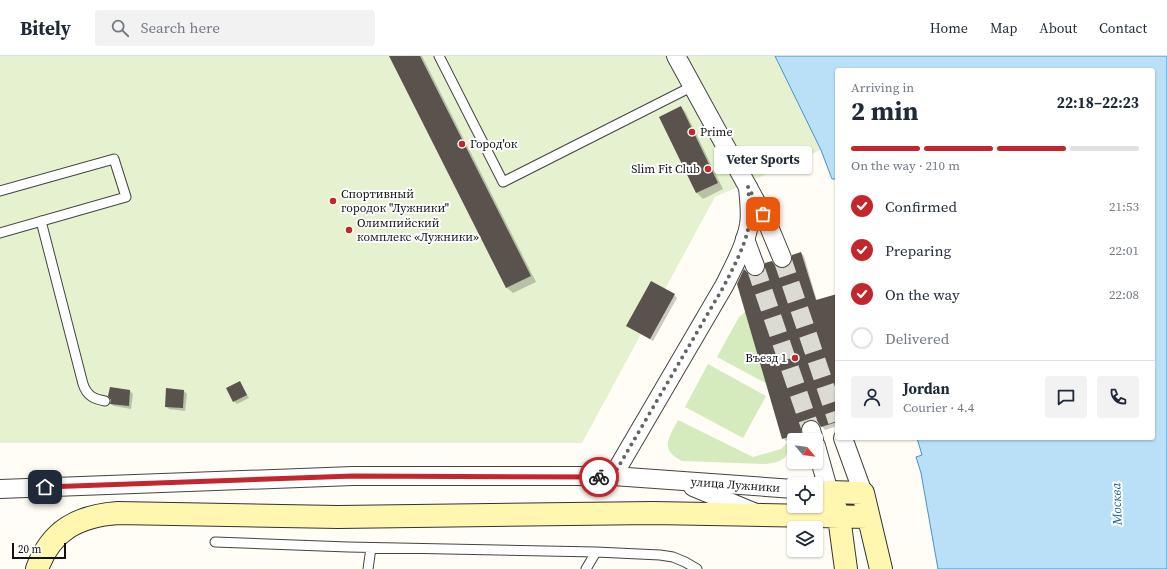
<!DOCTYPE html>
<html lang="en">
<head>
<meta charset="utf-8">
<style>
  :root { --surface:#fff; --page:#f2f2f3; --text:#1f2937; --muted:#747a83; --line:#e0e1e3; --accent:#c4262e }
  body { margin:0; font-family:"Source Serif 4",serif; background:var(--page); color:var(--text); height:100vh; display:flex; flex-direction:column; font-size:15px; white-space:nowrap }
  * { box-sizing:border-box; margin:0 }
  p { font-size:13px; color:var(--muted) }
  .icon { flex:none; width:22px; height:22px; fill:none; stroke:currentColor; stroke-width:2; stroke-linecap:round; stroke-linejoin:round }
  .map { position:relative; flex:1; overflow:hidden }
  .drawer { position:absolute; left:835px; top:12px; width:320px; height:372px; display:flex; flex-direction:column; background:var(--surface); border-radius:4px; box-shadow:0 1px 3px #0004 }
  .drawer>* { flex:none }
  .needle { width:26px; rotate:119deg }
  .tools { position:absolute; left:787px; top:377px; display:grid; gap:8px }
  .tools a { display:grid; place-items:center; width:36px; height:36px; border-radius:4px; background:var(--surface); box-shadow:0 1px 3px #0004; font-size:20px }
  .scale { position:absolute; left:12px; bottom:10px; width:54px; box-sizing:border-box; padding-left:4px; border:2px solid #111; border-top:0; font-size:11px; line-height:14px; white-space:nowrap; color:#111; -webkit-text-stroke:3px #fff; paint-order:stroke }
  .pin { position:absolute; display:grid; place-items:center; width:34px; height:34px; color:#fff; margin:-17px; border-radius:8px; box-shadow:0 2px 6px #0006 }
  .courier { position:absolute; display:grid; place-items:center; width:40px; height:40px; margin:-20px; border:3px solid #c4262e; border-radius:50%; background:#fff; color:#222; box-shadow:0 1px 5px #0007 }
  .bubble { position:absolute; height:28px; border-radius:4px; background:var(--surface); box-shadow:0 1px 3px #0004; font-size:13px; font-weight:700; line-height:28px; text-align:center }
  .headline em { font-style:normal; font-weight:700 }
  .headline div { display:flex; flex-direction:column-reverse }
  .headline { display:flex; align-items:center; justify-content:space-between; height:68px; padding:0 16px }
  h1 { font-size:26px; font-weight:700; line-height:30px }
  .bar { display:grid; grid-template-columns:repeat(4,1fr); gap:6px 4px; align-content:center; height:48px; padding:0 16px }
  .bar i { height:5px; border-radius:3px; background:var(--line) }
  .bar .current { background:var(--accent) }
  .bar p { grid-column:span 4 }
  .line { display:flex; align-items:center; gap:10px; padding:0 16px; border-top:1px solid var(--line) }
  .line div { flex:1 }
  .round { display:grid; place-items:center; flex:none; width:42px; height:42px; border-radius:4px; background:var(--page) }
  ol { padding:0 16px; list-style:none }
  li { display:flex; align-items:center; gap:12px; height:44px }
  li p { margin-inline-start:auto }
  li .icon { padding:4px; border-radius:50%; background:var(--accent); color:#fff; stroke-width:4 }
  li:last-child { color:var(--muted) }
  li i { width:22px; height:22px; border:2px solid var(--line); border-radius:50% }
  header { display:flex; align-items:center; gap:24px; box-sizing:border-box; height:56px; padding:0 20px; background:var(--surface); border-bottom:1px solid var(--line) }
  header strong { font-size:19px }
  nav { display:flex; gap:22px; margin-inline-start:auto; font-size:14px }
  .search { width:280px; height:36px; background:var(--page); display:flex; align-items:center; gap:10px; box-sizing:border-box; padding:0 14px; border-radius:4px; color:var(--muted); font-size:15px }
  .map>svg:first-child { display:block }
  .green { fill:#d5ebbd }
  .pitch { fill:#e6f2cf }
  .water { fill:#b9e0f7; stroke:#3f96cf }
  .shadow { fill:#0003 }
  .building { fill:#5a524d }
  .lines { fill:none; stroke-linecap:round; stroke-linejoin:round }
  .street-tunnel { stroke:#dbdad3; stroke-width:18; stroke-dasharray:18 9; stroke-linecap:butt }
  .lane-casing { stroke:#444; stroke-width:11 }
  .street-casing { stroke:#444; stroke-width:20 }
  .secondary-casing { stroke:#333; stroke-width:24 }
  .lane { stroke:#fff; stroke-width:9 }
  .street { stroke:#fff; stroke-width:18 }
  .secondary { stroke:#fff6b0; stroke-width:22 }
  .done { stroke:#646461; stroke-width:4; stroke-dasharray:0 7.2 }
  .route { stroke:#c4262e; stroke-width:5 }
  .poi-dot { fill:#c4262e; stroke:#fff; stroke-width:1.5 }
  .labels { text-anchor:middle; stroke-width:4; stroke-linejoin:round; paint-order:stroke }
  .poi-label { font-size:12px; fill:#111; stroke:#fff; text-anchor:start }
  .street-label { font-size:12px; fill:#111; stroke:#fff }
  .water-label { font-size:13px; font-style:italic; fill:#1768a6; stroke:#fff }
</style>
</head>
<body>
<header>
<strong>Bitely</strong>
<div class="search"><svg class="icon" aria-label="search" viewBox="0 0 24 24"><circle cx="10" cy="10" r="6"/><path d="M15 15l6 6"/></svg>Search here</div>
<nav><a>Home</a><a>Map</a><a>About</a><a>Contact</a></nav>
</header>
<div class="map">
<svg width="1167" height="513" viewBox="0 0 1167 513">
  <rect width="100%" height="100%" fill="#fffdf5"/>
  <path class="green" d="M746,255L771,330L717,301L739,261Z
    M708,308L766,340L743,382L685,351Z
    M678,364L753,401L781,393L787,387C790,404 780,406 766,408L682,405C659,394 669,381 678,364Z"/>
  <path class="pitch" d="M0,0H775L821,94L715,141L665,233L675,238L650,283L641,278L582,387H0Z"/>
  <path class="water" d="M775,0H1167V513H938L921,417L916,401L922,399L917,382H1153V14H837V123H832L821,94Z"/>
  <path class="shadow" d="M390,0H422L536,226L513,237L507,232Z
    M681,51L686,57L723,133L703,143L697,137L661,61Z
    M801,197L804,200L817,245L837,239V370L825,374L820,368L817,366H812L804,380L786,385L783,382L749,220L759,221L775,209L777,212L786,213L791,209Z
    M674,239L677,242L653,285L627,270Z
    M240,326L249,342L237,348L234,345Z
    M111,333L130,335L133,338L131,353L114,350L111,348Z
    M184,335L187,338L185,355L169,353L166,350Z"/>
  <path class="building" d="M389,0H420L531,220L506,232Z
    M681,50L718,127L696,137L659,61Z
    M801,196L816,244L837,238V366L821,371L818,366L813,364H808L803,367L801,372V377L782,383L737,228L744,213L749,218L754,220H758L763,216L765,211V207L772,205L776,211L781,212H786L791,208L792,204V199Z
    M651,225L675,238L650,283L626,270Z
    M240,325L247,339L233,346L226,332Z
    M110,331L130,334L129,350L110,348L111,344L108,340Z
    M166,332L184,334L183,352L165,351Z"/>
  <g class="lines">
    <path class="street-tunnel" d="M782,202L837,365
      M755,210L811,374"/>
    <g class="lane-casing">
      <path id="lane" d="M439,0L503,126L693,30
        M0,135L114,103L126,141L0,177
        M41,165L83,328C87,340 94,343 105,345
        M215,486L348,491L596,496L660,499L673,501L685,506L697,513
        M368,513L371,492
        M586,513L596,496"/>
    </g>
    <g class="street-casing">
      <g id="street">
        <path d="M676,0L767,166L782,202"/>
        <path d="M745,183L755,210"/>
        <path d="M811,374L814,384"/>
        <path d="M843,382L863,437"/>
        <path d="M816,390L829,436L816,435"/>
        <path d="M613,420L724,230C734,210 745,190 749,169C751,157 749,144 748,131"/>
        <path d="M693,431L756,457"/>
        <path id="s1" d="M0,433L353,420H613L794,433"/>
      </g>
    </g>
    <g class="secondary-casing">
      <path id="secondary" d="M37,513C51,474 78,460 118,457L338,461L653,457L868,461
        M846,513L839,461L829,436L863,437L881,513"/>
    </g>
    <use href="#lane" class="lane"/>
    <use href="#street" class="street"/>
    <use href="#secondary" class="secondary"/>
  </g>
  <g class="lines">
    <path class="done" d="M599,421L613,420L724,230C734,210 745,190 749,169C751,157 749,144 748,131L763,158"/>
    <path class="route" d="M45,431L353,420L599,421"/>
  </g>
  <g class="poi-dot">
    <circle cx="692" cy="76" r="4"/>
    <circle cx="462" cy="88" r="4"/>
    <circle cx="708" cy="113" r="4"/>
    <circle cx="333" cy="145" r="4"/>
    <circle cx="349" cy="174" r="4"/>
    <circle cx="795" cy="302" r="4"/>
  </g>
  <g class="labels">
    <g class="poi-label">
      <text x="700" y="80">Prime</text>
      <text x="470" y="92">Город'ок</text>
      <text x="700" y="117" text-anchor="end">Slim Fit Club</text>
      <text x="341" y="142">Спортивный<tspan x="341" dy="14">городок "Лужники"</tspan></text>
      <text x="357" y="171">Олимпийский<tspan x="357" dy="14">комплекс «Лужники»</tspan></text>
      <text x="787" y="306" text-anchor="end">Въезд 1</text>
    </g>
    <g class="street-label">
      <text dy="4" stroke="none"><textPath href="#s1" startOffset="736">улица Лужники</textPath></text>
    </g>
    <g class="water-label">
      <text transform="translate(1116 448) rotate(-92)" y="5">Москва</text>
    </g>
  </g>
</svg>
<div class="tools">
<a><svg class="needle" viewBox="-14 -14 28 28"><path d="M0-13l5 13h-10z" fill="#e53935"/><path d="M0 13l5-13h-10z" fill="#747a83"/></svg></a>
<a><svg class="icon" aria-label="locate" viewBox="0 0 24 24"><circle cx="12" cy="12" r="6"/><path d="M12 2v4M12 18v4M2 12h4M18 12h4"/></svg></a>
<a><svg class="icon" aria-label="layers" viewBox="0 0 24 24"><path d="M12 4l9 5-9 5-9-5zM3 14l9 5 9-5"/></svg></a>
</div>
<div class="scale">20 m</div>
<div class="pin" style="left:763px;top:158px;background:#ea580c"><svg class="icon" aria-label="bag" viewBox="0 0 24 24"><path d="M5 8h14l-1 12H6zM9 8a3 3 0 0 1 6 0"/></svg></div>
<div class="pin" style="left:45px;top:431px;background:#1f2937"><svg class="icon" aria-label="home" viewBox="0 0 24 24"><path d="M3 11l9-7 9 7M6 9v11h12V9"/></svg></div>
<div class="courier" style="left:599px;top:421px"><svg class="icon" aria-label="bike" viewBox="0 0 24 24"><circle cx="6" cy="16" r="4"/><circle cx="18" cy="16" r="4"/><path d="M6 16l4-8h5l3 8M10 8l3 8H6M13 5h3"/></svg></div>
<div class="bubble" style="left:714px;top:90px;width:98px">Veter Sports</div>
<section class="drawer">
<div class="headline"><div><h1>2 min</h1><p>Arriving in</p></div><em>22:18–22:23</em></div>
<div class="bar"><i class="current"></i><i class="current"></i><i class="current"></i><i></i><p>On the way · 210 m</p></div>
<ol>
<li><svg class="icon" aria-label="check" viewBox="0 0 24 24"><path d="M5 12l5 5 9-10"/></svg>Confirmed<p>21:53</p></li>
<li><svg class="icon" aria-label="check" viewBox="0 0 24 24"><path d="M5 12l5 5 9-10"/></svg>Preparing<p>22:01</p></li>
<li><svg class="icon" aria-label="check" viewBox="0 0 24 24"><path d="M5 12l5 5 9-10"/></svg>On the way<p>22:08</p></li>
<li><i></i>Delivered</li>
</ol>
<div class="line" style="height:72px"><a class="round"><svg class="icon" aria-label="person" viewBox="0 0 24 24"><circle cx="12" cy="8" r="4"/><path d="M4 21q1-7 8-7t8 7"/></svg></a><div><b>Jordan</b><p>Courier · 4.4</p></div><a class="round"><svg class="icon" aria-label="chat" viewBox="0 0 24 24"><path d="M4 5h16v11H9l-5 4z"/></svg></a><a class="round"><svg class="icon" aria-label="phone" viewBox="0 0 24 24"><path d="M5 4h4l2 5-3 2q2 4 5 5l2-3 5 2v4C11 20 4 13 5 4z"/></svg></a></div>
</section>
</div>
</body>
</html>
